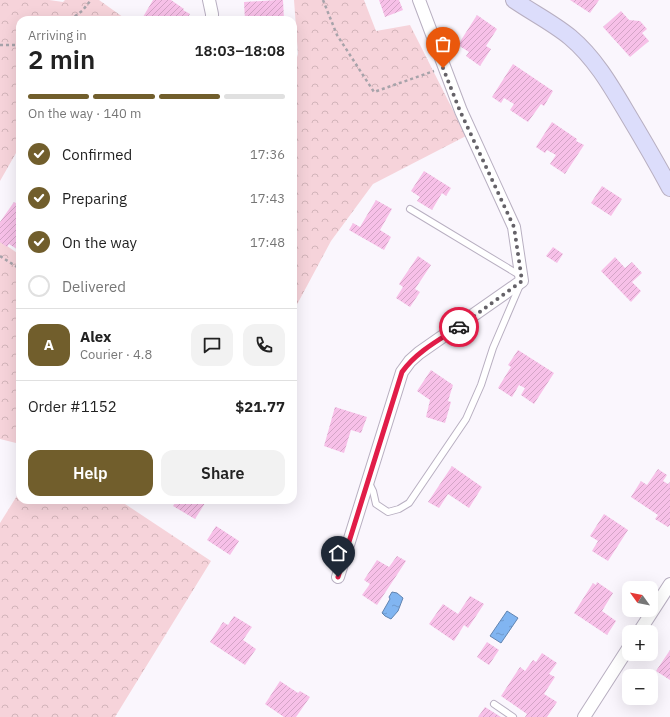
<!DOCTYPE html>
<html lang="en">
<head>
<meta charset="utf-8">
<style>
  :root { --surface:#fff; --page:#f2f2f2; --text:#222; --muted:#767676; --line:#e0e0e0; --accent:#715e2c }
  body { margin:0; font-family:"IBM Plex Sans",sans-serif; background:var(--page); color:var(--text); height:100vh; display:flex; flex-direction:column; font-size:15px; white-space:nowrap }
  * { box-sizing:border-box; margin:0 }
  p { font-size:13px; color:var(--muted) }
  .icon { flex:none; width:22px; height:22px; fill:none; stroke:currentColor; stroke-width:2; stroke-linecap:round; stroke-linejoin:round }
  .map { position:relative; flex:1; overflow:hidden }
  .side { position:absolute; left:16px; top:16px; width:281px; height:488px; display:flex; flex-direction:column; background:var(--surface); border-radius:12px; box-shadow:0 4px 16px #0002 }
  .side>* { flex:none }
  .needle { width:26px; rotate:303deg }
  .buttons { position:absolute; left:622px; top:581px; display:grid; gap:8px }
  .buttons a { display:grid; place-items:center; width:36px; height:36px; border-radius:8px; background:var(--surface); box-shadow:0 4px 16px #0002; font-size:20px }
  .pin { position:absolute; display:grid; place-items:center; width:34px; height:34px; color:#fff; margin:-41px -17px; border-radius:50% 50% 50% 0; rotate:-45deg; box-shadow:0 0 4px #0007 }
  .pin .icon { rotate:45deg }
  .courier { position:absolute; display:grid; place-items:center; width:40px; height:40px; margin:-20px; border:3px solid #e11d48; border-radius:50%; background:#fff; color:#222; box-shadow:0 1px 5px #0007 }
  .headline em { font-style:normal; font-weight:600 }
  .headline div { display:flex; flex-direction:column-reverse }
  .headline { display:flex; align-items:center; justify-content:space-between; height:68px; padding:0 12px }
  h1 { font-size:26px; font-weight:600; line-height:30px }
  .bar { display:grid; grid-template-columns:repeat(4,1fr); gap:6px 4px; align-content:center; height:48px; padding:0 12px }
  .bar i { height:5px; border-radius:3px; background:var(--line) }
  .bar .current { background:var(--accent) }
  .bar p { grid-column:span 4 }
  .line { display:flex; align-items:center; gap:10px; padding:0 12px; border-top:1px solid var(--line) }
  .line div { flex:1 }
  .round { display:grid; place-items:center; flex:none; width:42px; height:42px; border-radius:12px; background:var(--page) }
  ol { padding:0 12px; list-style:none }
  li { display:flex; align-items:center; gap:12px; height:44px }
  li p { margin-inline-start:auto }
  li .icon { padding:4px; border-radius:50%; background:var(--accent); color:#fff; stroke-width:4 }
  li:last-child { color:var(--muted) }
  li i { width:22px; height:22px; border:2px solid var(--line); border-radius:50% }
  .primary-button { display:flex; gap:8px; margin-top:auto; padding:8px 12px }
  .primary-button a { flex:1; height:46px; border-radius:12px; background:var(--accent); color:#fff; font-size:16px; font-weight:600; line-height:46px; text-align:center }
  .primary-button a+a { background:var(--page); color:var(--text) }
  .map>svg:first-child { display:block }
  .forest { fill:url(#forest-crowns) }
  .water { fill:url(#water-ripples); stroke:#6184b0 }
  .building { fill:url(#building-hatch) }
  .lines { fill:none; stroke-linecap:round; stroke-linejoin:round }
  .lane-casing { stroke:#b8afc1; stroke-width:8 }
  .street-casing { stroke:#b8afc1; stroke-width:14 }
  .secondary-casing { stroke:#b8afc1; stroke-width:18 }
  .path { stroke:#a7a3aa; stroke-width:2.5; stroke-dasharray:3 3; stroke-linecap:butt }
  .lane { stroke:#fff; stroke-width:6 }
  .street { stroke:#fff; stroke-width:12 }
  .secondary { stroke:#dcddfb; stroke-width:16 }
  .done { stroke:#656268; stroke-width:4; stroke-dasharray:0 7.2 }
  .route { stroke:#e11d48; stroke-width:5 }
</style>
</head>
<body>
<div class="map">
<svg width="670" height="717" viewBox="0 0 670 717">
  <defs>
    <pattern id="forest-crowns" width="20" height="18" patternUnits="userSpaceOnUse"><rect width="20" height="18" fill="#f6d3da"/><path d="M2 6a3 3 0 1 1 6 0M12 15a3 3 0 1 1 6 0" fill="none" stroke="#d2b4ba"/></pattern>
    <pattern id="water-ripples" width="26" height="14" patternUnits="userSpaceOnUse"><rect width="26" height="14" fill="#81b5f1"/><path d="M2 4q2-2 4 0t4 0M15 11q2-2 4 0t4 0" fill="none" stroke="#6f9bce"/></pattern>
    <pattern id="building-hatch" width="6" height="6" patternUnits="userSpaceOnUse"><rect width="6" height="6" fill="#f7c0e8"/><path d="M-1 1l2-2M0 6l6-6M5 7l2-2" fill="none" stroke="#d3a4c6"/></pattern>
  </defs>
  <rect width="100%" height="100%" fill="#faf6fd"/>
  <path class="forest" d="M0,0H49L63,2L65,0H99L127,20H20V146L0,181Z
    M294,0H364L376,31L410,25L466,136L373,184L331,241L293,312V70L298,54Z
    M0,241L20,255V444L0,439Z
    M20,491V500H119L211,561L115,717H0V523Z"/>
  <path class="water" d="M392,592L397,593L403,598L398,611L391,619L385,616L382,613L390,599L389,597Z
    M507,611L518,618L501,643L490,636Z"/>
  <path class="building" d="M153,0H171L184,9L183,10L190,14L186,20H148L143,17Z
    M277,0H283L284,20H245L244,2Z
    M379,0H399L403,10L385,17Z
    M570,0H599L590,13Z
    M621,11L629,20L640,21L647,29L642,33L649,41L630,57L603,27Z
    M477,15L497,29L486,46L491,49L480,66L466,56L469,52L458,45Z
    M513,64L553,91L544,106L541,104L528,122L510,110L514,104L504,98L501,103L492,97Z
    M552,122L577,139L576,141L584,145L565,174L550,164L556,155L547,150L545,153L536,147Z
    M424,171L451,188L446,196L442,193L432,210L417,201L420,197L411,191Z
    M602,186L622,199L611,216L591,203Z
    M376,200L392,209L380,230L391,237L384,250L349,230L353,223L360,227Z
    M14,202L20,205V251L9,244L7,247L0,242V222Z
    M553,247L563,254L557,263L546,256Z
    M418,256L431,265L415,289L420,292L410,307L396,298L403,287L399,284Z
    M615,257L625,268L632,262L642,273L632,282L641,291L631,302L601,271Z
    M518,350L554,373L534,404L521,395L525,388L519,385L512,397L498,388L511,367L508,365Z
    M431,370L453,385L448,401L451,402L445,423L426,417L430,400L417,391Z
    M335,407L367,417L361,433L351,430L344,453L324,446Z
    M452,466L482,487L469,508L448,494L439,508L428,502Z
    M658,469L667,475L663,481L668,484L670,482V525L668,527L655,519L658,515L631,497L641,481L647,485Z
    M177,500H207L195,519L173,506Z
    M604,514L628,530L608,561L592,551L598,541L590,536Z
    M216,526L239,541L230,555L207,540Z
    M397,556L406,561L377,605L362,595L370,584L364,580L377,560L389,567Z
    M597,582L613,593L602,611L616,621L607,635L574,613L593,583L596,585Z
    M470,596L484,604L468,628L464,625L454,641L429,624L443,604L458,614Z
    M234,616L252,627L243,640L256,649L245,665L210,642L223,622L228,625Z
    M487,642L499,650L489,665L477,657Z
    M670,650V680L656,671Z
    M542,653L557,663L549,674L555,677L544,694L557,702L547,717H525L527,714L501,696L520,667L525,671L533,660L536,662Z
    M280,681L298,693L300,691L310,697L296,717H284L265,704Z
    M485,707L501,717H478Z"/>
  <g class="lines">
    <g class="lane-casing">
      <path id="lane" d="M410,209L521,276
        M369,483L373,491L376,504L388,512L399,509L409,503L466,419L481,385L493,348L520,285
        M494,704L513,717"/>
    </g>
    <g class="street-casing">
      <path id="street" d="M209,0L212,14V20
        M338,577L402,372L410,361L419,353L522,281L514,227L461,111L419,0
        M639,632L670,584
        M584,717L629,647"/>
    </g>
    <g class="secondary-casing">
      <path id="secondary" d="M514,0C533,13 553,23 570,37C595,58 611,86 627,113C642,138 656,162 670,188"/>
    </g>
    <path class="path" d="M323,0L337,35L374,92L434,71
      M70,20L82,11L91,0
      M0,45H20
      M0,256L17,267"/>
    <use href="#lane" class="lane"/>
    <use href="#street" class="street"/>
    <use href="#secondary" class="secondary"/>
  </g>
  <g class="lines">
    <path class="done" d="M443,68L460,111L514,227L522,281L459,327"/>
    <path class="route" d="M338,577L402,372C416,352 439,340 459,327"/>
  </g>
</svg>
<div class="buttons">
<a><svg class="needle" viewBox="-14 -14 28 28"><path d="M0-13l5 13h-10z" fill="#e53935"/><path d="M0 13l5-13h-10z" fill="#767676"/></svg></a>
<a>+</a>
<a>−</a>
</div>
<div class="pin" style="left:443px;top:68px;background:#ea580c"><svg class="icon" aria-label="bag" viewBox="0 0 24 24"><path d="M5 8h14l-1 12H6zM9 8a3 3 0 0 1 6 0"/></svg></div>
<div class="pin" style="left:338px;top:577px;background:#1f2937"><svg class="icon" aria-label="home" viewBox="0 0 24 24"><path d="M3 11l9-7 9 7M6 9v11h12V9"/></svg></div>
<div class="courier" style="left:459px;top:327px"><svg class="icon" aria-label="car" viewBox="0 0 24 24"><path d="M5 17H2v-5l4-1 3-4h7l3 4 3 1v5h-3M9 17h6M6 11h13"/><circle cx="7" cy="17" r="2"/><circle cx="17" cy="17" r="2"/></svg></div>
<section class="side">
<div class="headline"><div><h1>2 min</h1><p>Arriving in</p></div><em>18:03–18:08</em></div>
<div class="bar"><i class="current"></i><i class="current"></i><i class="current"></i><i></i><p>On the way · 140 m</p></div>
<ol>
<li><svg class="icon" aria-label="check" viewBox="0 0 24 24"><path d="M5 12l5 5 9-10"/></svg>Confirmed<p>17:36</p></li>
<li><svg class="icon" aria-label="check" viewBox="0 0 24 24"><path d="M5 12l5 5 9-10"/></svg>Preparing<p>17:43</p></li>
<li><svg class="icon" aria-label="check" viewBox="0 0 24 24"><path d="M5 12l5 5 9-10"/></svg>On the way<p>17:48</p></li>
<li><i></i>Delivered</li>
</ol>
<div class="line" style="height:72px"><b class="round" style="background:var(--accent);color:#fff">A</b><div><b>Alex</b><p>Courier · 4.8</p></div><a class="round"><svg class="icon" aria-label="chat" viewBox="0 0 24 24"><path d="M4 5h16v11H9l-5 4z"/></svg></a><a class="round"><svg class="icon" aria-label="phone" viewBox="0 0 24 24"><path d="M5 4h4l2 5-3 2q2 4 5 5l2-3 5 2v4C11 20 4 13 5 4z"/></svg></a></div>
<div class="line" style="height:52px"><div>Order #1152</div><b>$21.77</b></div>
<div class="primary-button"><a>Help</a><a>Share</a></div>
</section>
</div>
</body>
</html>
